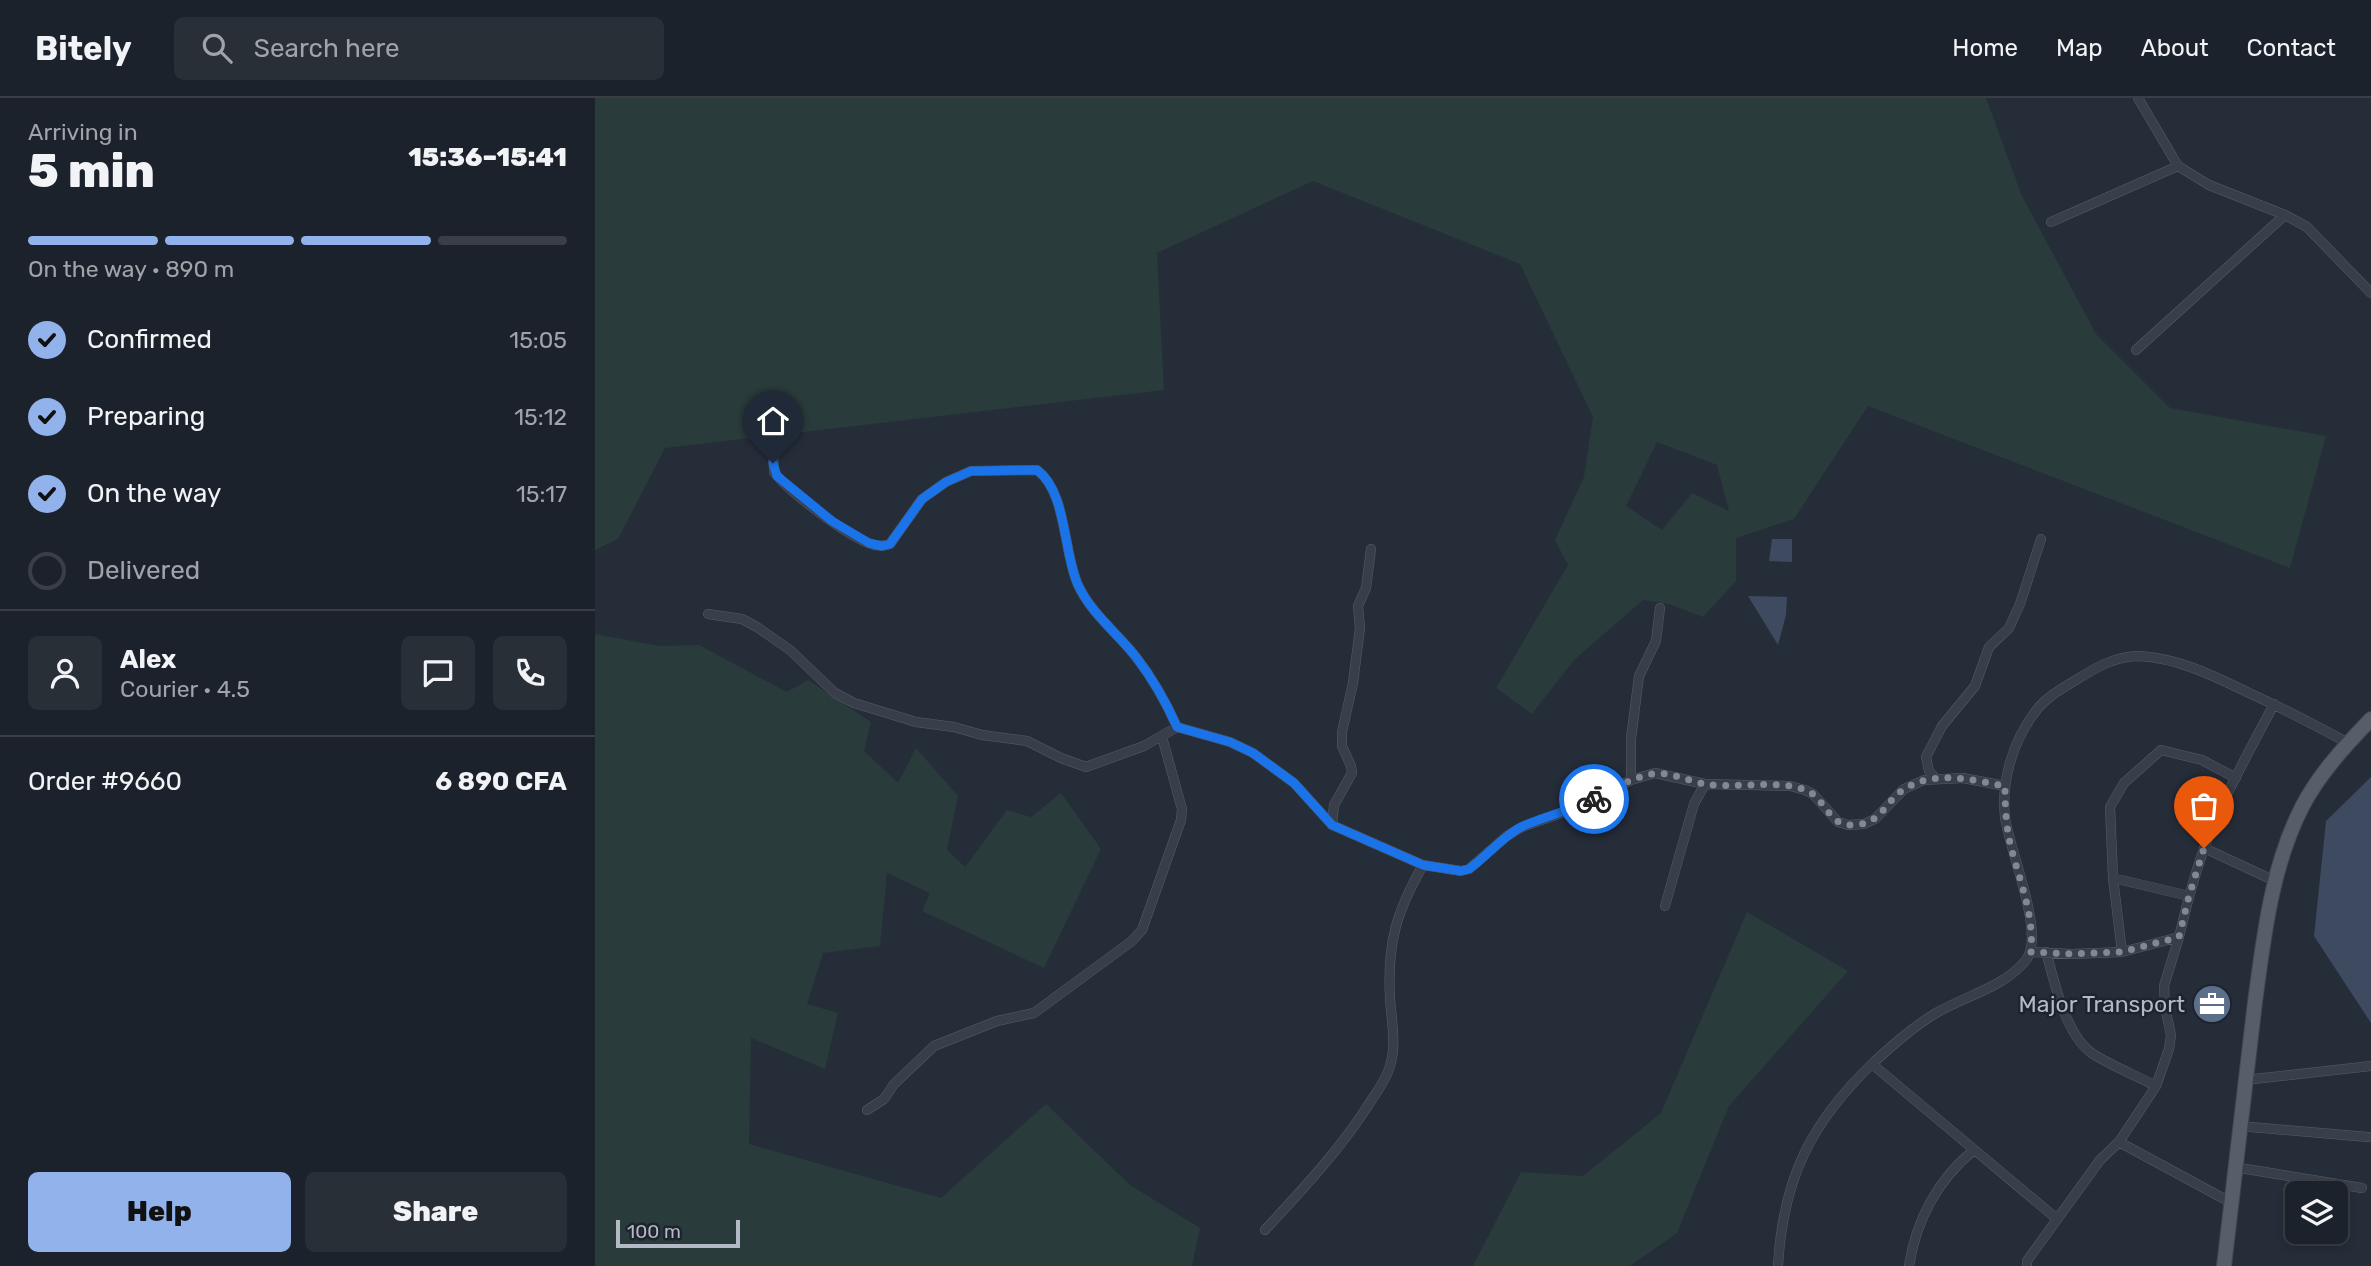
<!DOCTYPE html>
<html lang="en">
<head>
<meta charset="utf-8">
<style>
  :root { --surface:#1c222b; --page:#292f37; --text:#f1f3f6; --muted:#a0a4a9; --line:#3a3f47; --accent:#92b2ec }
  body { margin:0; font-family:Rubik,sans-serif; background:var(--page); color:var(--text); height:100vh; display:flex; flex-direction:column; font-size:26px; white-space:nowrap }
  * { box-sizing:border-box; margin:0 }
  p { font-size:23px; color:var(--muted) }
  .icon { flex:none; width:38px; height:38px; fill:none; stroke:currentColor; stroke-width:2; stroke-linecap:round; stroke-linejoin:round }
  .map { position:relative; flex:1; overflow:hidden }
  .drawer { display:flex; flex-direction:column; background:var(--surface); width:595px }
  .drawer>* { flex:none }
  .fabs { position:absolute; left:1690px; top:1083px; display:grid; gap:14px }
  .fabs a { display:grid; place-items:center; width:63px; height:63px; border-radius:10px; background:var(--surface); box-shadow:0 4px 10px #0003,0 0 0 2px var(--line); font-size:35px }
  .scale { position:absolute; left:21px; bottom:18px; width:124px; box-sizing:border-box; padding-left:7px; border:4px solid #b4bac5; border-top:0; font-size:19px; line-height:24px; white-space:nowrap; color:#b4bac5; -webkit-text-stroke:5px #1e242e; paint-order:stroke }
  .pin { position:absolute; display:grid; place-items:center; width:60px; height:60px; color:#fff; margin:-72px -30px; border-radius:50% 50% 50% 0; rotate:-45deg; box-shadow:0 0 7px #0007 }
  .pin .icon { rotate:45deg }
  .courier { position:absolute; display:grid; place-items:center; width:70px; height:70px; margin:-35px; border:5px solid #1a73e8; border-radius:50%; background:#fff; color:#222; box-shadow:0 2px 9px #0007 }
  .summary em { font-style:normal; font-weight:800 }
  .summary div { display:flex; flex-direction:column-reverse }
  .summary { display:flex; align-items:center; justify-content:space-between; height:119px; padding:0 28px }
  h1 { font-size:46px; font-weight:800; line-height:52px }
  .bar { display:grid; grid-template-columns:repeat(4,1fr); gap:10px 7px; align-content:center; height:84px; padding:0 28px }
  .bar i { height:9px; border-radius:5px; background:var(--line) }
  .bar .current { background:var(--accent) }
  .bar p { grid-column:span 4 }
  .line { display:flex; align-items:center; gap:18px; padding:0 28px; border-top:2px solid var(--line) }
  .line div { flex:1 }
  .round { display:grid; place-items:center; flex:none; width:74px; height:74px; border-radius:10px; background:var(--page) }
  ol { padding:0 28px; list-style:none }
  li { display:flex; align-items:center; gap:21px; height:77px }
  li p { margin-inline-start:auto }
  li .icon { padding:7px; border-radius:50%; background:var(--accent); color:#111; stroke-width:4 }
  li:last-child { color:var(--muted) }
  li i { width:38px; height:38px; border:4px solid var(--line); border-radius:50% }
  .primary-button { display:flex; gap:14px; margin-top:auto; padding:14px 28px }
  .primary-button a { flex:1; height:80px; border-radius:10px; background:var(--accent); color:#111; font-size:28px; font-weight:800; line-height:80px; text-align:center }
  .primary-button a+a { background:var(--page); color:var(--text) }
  header { display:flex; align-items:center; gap:42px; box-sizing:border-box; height:98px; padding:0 35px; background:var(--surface); border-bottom:2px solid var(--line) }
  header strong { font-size:33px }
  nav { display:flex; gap:38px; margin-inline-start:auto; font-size:24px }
  .search { width:490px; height:63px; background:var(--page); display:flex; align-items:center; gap:18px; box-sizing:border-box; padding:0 24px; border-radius:10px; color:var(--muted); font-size:26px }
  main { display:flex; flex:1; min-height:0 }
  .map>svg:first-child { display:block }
  .green { fill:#2a3b3c; fill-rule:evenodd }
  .water { fill:#3d4a60 }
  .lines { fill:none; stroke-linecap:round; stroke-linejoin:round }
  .minor-casing { stroke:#575d67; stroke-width:10 }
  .primary-casing { stroke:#424852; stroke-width:16 }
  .minor { stroke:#393f4a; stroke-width:9 }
  .primary { stroke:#575e69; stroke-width:14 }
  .done { stroke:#828994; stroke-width:7; stroke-dasharray:0 12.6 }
  .route { stroke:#1a73e8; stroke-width:9 }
  .labels { text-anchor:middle; stroke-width:5; stroke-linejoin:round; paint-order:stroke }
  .poi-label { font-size:23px; fill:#b4bac5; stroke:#1e242e; text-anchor:end }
</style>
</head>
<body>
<header>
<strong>Bitely</strong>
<div class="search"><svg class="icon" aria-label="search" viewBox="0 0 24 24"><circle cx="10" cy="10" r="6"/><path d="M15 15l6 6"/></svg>Search here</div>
<nav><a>Home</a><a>Map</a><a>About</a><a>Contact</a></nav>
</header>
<main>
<section class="drawer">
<div class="summary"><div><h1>5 min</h1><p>Arriving in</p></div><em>15:36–15:41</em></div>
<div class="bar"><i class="current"></i><i class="current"></i><i class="current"></i><i></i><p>On the way · 890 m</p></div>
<ol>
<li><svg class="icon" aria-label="check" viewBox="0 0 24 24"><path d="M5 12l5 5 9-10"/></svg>Confirmed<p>15:05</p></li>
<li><svg class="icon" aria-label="check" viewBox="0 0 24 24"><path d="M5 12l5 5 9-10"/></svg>Preparing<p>15:12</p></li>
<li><svg class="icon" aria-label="check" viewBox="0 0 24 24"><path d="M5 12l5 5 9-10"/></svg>On the way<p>15:17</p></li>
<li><i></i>Delivered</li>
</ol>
<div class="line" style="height:126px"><a class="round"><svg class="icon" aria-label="person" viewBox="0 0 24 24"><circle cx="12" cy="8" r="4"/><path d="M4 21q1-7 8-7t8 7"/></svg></a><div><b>Alex</b><p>Courier · 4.5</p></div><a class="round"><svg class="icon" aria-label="chat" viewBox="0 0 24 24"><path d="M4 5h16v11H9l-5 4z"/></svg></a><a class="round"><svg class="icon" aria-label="phone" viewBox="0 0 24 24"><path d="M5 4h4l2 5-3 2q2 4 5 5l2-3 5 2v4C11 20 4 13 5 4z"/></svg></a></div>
<div class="line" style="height:91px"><div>Order #9660</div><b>6 890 CFA</b></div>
<div class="primary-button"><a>Help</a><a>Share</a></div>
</section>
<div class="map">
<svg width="1776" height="1168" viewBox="0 0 1776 1168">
  <rect width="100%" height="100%" fill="#252d39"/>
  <path class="green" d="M0,0H1391L1427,98L1501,236L1575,310L1731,338L1695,470L1273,308L1199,421L1141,440V483L1108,519L1074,506L1048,502L979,562L937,616L901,590L973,467L960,442L989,379L998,319L925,166L718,83L562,155L569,292L70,350L23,441L0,452ZM1062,344L1122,367L1134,413L1097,395L1067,432L1031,408Z
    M0,536L65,548L104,547L192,594L213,582L276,624L269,653L303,685L321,650L363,698L352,752L370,769L412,712L436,719L466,695L506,751L449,870L327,813L335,795L292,775L285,848L228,855L212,906L243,915L230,971L156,940L154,1046L346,1100L451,1006L535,1087L605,1130L597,1168H0Z
    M1152,814L1253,873L1134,1008L1082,1135L1035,1168H878L926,1074L988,1078L1066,1015Z"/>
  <path class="water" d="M1177,441H1197V464L1174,463Z
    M1153,498L1192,499L1191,517L1183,547Z
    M1776,679V925L1719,838L1731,723Z"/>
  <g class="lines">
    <g class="minor-casing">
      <path id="minor" d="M1543,0L1583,68L1614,87L1690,117L1712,129L1776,195
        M1456,124L1583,68
        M1541,252L1690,117
        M178,351L179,374C195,395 248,434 273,445C280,448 287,449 295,446L327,401L351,384L376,373L442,372C472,394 468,454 483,487C496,515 522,535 541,559C558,581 571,604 582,629
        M113,516L147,521L162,529L195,552L240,595L259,605L321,624L359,629L387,637L432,643L466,660L491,669L549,648L582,629L635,644L658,655L699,685L737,727L828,767L866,773L874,771L912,738L927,729L978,711L1036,682L1060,675L1110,686L1195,688L1210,692L1218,696L1243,724L1253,727L1269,726L1280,721L1309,691L1329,682L1368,680L1410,688
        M1340,680L1334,673L1331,659L1347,628L1380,588L1394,549L1414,530L1425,506L1446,441
        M1036,682V641L1044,578L1061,543L1065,510
        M737,727L739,707L757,675L756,668L747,648V634L758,585L765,530L763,508L771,490L776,451
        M1609,750L1680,783
        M1518,780L1594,798
        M1070,808L1099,706L1110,686
        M1584,839C1591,810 1598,780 1609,751C1627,701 1654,654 1679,606
        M1451,854C1460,885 1470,937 1498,956C1517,968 1540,977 1561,988
        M1527,854L1518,780L1515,709L1529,685L1566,652L1607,662L1641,680
        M1277,966L1462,1121
        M1650,982L1776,968
        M272,1012L289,1001L299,986L339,948L402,923L439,915L537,843L547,832L586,722L587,711L567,639
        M1644,1028L1773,1039
        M1524,1044L1635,1104
        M1639,1069L1767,1090
        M670,1132C706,1093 743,1054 772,1009C780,996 791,983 795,968C802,946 796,921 795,899C792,844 802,813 828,767
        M1183,1168C1188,1080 1216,1024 1279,964C1299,946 1318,929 1341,915C1370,898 1410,889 1431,862C1451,836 1414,752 1410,719C1406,683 1418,643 1440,614C1450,600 1466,591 1481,582C1500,570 1520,558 1544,558C1583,560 1619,578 1654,595C1687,610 1720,627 1753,645
        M1314,1168C1321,1122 1343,1081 1379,1052
        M1432,1168V1163L1505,1062L1524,1044L1561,988L1574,951L1576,937L1570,909L1569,888L1584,839L1527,854L1477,856L1436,854"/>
    </g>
    <g class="primary-casing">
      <path id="primary" d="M1629,1168C1640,1080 1649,992 1660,904C1669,838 1676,770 1707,709C1724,676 1750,648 1776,621"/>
    </g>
    <use href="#minor" class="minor"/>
    <use href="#primary" class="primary"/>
  </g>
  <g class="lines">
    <path class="done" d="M999,701C1018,691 1036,680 1057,676C1074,673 1093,683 1110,686C1141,691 1181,681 1211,692C1229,699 1234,727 1255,727C1287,728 1289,703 1311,690C1341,672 1377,682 1410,688C1410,710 1411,731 1417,753C1426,787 1439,817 1436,854L1477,856L1527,854L1584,839L1594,798L1609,750"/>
    <path class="route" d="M178,365L182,378L237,423L274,445L287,448L295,446L327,401L351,384L376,373L442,372C472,394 468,454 483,487C496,515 522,535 541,559C558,581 571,604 582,629L635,644L658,655L699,685L737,727L828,767L866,773L874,771C892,758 907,739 926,729C950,718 975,713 999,701"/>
  </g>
  <defs>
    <g id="office-disc" transform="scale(2.0125)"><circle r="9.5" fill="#5c6f8a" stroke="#1e242e"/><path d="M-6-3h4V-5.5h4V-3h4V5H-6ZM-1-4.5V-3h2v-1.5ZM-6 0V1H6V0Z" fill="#fff"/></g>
  </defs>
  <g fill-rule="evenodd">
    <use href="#office-disc" x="1617" y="906"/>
  </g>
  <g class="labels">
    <g class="poi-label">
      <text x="1590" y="914">Major Transport</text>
    </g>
  </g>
</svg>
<div class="fabs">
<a><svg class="icon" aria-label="layers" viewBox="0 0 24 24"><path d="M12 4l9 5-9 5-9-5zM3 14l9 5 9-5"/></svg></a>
</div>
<div class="scale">100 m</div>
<div class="pin" style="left:1609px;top:750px;background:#ea580c"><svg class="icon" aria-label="bag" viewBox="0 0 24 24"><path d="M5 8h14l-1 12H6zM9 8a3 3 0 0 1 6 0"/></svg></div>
<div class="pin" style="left:178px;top:365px;background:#1f2937"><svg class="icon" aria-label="home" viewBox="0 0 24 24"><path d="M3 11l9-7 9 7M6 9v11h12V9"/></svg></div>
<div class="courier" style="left:999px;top:701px"><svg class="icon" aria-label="bike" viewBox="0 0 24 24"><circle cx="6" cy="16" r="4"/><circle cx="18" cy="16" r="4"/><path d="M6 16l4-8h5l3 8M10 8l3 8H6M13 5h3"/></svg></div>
</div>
</main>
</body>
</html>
